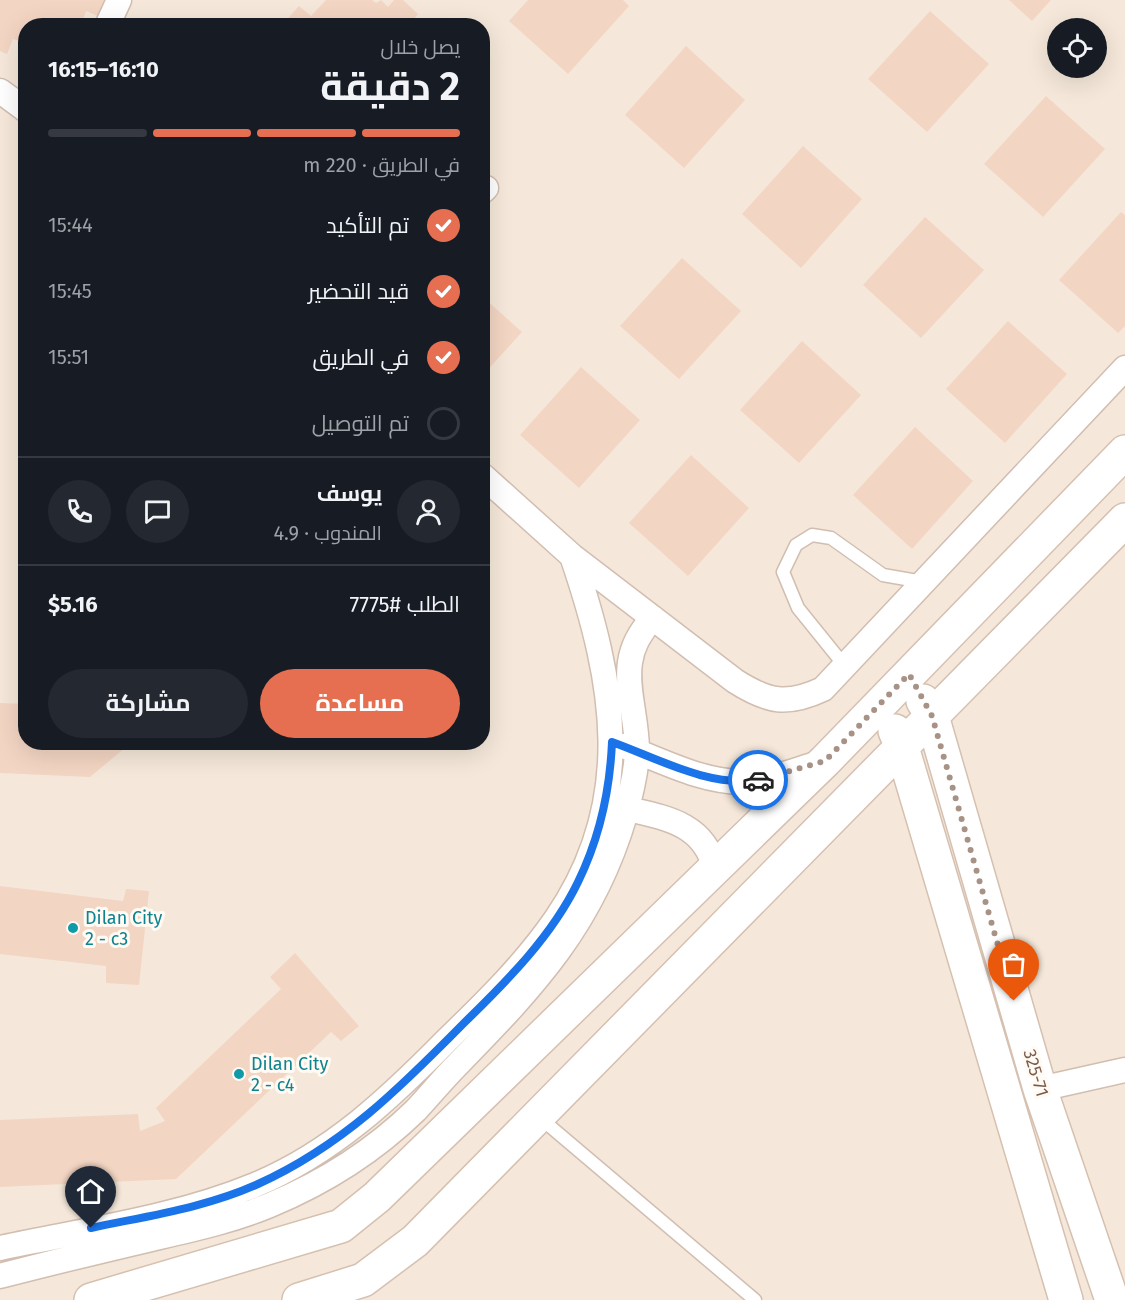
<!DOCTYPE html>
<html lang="ar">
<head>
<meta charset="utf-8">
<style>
  :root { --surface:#171b24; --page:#242831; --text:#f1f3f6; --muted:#9ea1a6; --line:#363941; --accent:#e76f51 }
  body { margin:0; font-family:"Fira Sans",Cairo,sans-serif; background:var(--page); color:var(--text); direction:rtl; height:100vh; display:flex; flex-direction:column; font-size:22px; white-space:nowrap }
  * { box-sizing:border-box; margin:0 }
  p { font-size:20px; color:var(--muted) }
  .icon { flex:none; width:33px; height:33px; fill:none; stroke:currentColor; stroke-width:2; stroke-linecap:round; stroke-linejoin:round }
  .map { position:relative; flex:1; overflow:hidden; direction:ltr }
  .side { position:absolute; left:18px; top:18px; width:472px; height:732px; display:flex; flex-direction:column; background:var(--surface); border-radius:24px; box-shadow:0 6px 24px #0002; direction:rtl }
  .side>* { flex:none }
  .controls { position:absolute; left:1047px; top:18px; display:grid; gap:12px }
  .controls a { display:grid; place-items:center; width:60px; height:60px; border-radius:50%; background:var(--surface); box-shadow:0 6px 24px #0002; font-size:30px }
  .pin { position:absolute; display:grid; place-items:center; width:51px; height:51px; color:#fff; margin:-62px -26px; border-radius:50% 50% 50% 0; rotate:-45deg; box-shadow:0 0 6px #0007 }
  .pin .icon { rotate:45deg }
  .courier { position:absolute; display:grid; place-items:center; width:60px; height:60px; margin:-30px; border:4px solid #1a73e8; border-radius:50%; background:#fff; color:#222; box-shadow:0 2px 8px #0007 }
  .headline em { font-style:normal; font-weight:700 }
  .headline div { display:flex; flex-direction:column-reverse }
  .headline { display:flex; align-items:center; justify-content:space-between; height:102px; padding:0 30px }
  h1 { font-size:39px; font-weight:700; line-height:45px }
  .bar { display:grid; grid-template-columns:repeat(4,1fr); gap:9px 6px; align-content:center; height:72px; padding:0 30px }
  .bar i { height:8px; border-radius:4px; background:var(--line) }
  .bar .on { background:var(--accent) }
  .bar p { grid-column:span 4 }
  .line { display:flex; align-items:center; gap:15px; padding:0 30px; border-top:2px solid var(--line) }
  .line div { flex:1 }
  .round { display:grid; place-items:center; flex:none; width:63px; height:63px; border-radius:32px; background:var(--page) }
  ol { padding:0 30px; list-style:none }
  li { display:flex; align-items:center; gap:18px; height:66px }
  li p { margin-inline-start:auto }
  li .icon { padding:6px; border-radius:50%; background:var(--accent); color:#fff; stroke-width:4 }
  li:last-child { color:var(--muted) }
  li i { width:33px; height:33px; border:3px solid var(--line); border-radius:50% }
  .button { display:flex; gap:12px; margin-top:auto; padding:12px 30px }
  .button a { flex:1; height:69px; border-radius:36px; background:var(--accent); color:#fff; font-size:24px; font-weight:700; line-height:69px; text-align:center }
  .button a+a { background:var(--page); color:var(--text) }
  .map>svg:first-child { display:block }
  .residential { fill:#f5e8da; fill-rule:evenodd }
  .building { fill:#f3d5c3 }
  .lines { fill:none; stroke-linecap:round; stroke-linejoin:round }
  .lane-casing { stroke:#d1beb0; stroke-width:15 }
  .street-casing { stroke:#d1beb0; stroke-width:27 }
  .secondary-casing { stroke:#d6c0b0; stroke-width:36 }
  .lane { stroke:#fff; stroke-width:12 }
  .street { stroke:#fff; stroke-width:24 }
  .secondary { stroke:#fff; stroke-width:33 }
  .done { stroke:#a89285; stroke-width:6; stroke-dasharray:0 10.8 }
  .route { stroke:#1a73e8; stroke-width:8 }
  .culture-dot { fill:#0f9aa8; stroke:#fffaf3; stroke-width:2 }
  .labels { text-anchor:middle; stroke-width:6; stroke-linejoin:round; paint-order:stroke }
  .culture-label { font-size:18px; fill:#0d838f; stroke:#fffaf3; text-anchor:start }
  .street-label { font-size:18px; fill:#7a5c4d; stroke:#fffaf3 }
</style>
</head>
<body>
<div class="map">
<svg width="1125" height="1300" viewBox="0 0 1125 1300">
  <rect width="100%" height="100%" fill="#fdf6ec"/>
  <path class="residential" d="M0,0H1125V1300H0ZM26,26H483V742H26ZM1058,28H1096V68H1058Z"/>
  <path class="building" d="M0,0H106L100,17L86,11L82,22L76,20L74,26H26V43L13,39L7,54L0,51Z
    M326,0H372L376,3L381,0L388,7L394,0H403L418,14L408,26H281L299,6L311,16Z
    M528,0H623L629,6L568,74L509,21Z
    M1009,0H1051L1032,21Z
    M930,11L989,64L927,132L868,79Z
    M686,46L745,100L684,168L625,115Z
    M1046,96L1105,149L1043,217L984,164Z
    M803,146L862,199L801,268L742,214Z
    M1121,212L1125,215V326L1118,333L1059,280Z
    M925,217L984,270L921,338L863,285Z
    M682,258L741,311L679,379L620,326Z
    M483,297L522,332L483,375Z
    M1008,321L1067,374L1005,443L946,389Z
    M802,341L861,395L799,463L740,410Z
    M581,367L640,420L579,488L520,435Z
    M915,427L973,481L912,549L853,495Z
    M691,455L749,508L688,576L629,523Z
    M0,703L26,704V742H132L90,777L0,773Z
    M0,886L123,901L126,889L149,891L139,985L106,983V966L0,954Z
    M295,953L359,1026L341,1041L331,1032L176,1179L0,1187V1120L138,1114L140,1131L165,1121L156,1108L281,989L270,977Z"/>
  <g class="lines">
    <g class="lane-casing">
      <path id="lane" d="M844,665L798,608L783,572L796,545L812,535L831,538L883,575L923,582
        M539,1117L755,1300"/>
    </g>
    <g class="street-casing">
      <path id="street" d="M107,26L119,0
        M0,91L26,110
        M483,191L486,188
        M483,476L572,556L735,681C768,702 787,706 823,689L1125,368
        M623,746C661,760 701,782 743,782C769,781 795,770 819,763
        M612,805C656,817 703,818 715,869
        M1040,1089L1125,1070
        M0,1248C85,1230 175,1218 255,1185C332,1153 390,1098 447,1040C486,1002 525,964 556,919C637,801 615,682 572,556
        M0,1276C50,1263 100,1251 151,1239C190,1230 232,1221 270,1205C323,1183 374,1151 416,1110C430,1095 443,1079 458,1064C535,985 593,924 625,815C631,794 637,771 637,749C636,698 612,661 653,618"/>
    </g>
    <g class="secondary-casing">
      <path id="secondary" d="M923,701L932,716L1040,1089L1112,1300
        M895,731L902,747L1066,1300
        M91,1300L341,1226L377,1197L825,761L1125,452
        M299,1300L363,1280L415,1241L1125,520"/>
    </g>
    <use href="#lane" class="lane"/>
    <use href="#street" class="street"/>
    <use href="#secondary" class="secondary"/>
  </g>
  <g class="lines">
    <path class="done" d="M758,780L825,761L909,674L932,716L1014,1001"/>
    <path class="route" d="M91,1228C147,1216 205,1208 258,1184C342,1146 400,1088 464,1023C507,981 552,936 578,882C599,839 610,789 612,742C659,759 708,787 758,780"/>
  </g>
  <g class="culture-dot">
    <circle cx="73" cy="928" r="6"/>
    <circle cx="239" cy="1074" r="6"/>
  </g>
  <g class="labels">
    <g class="culture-label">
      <text x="85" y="924">Dilan City<tspan x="85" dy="21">2 - c3</tspan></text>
      <text x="251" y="1070">Dilan City<tspan x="251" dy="21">2 - c4</tspan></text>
    </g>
    <g class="street-label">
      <text transform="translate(1036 1073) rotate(73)" y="6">325-71</text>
    </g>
  </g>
</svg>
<div class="controls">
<a><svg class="icon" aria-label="locate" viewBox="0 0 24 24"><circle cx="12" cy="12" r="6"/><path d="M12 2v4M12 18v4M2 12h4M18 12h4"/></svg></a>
</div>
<div class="pin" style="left:1014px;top:1001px;background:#ea580c"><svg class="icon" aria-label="bag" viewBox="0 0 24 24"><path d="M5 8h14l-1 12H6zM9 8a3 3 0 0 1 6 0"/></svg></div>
<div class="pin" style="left:91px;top:1228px;background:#1f2937"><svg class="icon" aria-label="home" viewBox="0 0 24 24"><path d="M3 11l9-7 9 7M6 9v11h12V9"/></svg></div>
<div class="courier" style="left:758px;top:780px"><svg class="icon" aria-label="car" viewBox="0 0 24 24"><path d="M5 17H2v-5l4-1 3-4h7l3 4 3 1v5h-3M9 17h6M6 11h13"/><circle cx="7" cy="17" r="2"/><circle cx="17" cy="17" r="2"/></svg></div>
<section class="side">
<div class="headline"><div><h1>2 دقيقة</h1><p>يصل خلال</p></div><em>16:10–16:15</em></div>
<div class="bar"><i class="on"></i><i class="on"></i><i class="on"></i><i></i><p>في الطريق · 220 m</p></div>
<ol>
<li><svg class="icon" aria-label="check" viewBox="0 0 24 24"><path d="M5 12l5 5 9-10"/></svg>تم التأكيد<p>15:44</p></li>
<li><svg class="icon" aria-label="check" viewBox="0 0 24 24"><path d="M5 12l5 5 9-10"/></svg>قيد التحضير<p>15:45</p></li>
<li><svg class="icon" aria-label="check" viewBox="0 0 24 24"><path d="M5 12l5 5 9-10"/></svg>في الطريق<p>15:51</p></li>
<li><i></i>تم التوصيل</li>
</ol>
<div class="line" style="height:108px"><a class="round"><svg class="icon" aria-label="person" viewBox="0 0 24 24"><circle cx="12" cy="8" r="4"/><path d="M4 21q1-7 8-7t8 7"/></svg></a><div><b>يوسف</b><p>المندوب · 4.9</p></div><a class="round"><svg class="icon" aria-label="chat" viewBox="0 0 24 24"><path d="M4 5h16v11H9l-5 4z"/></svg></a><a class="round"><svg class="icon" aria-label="phone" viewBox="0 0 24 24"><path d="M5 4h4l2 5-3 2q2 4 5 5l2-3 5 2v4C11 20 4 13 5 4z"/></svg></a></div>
<div class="line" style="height:78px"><div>الطلب #7775</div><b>$5.16</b></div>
<div class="button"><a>مساعدة</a><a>مشاركة</a></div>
</section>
</div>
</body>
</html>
